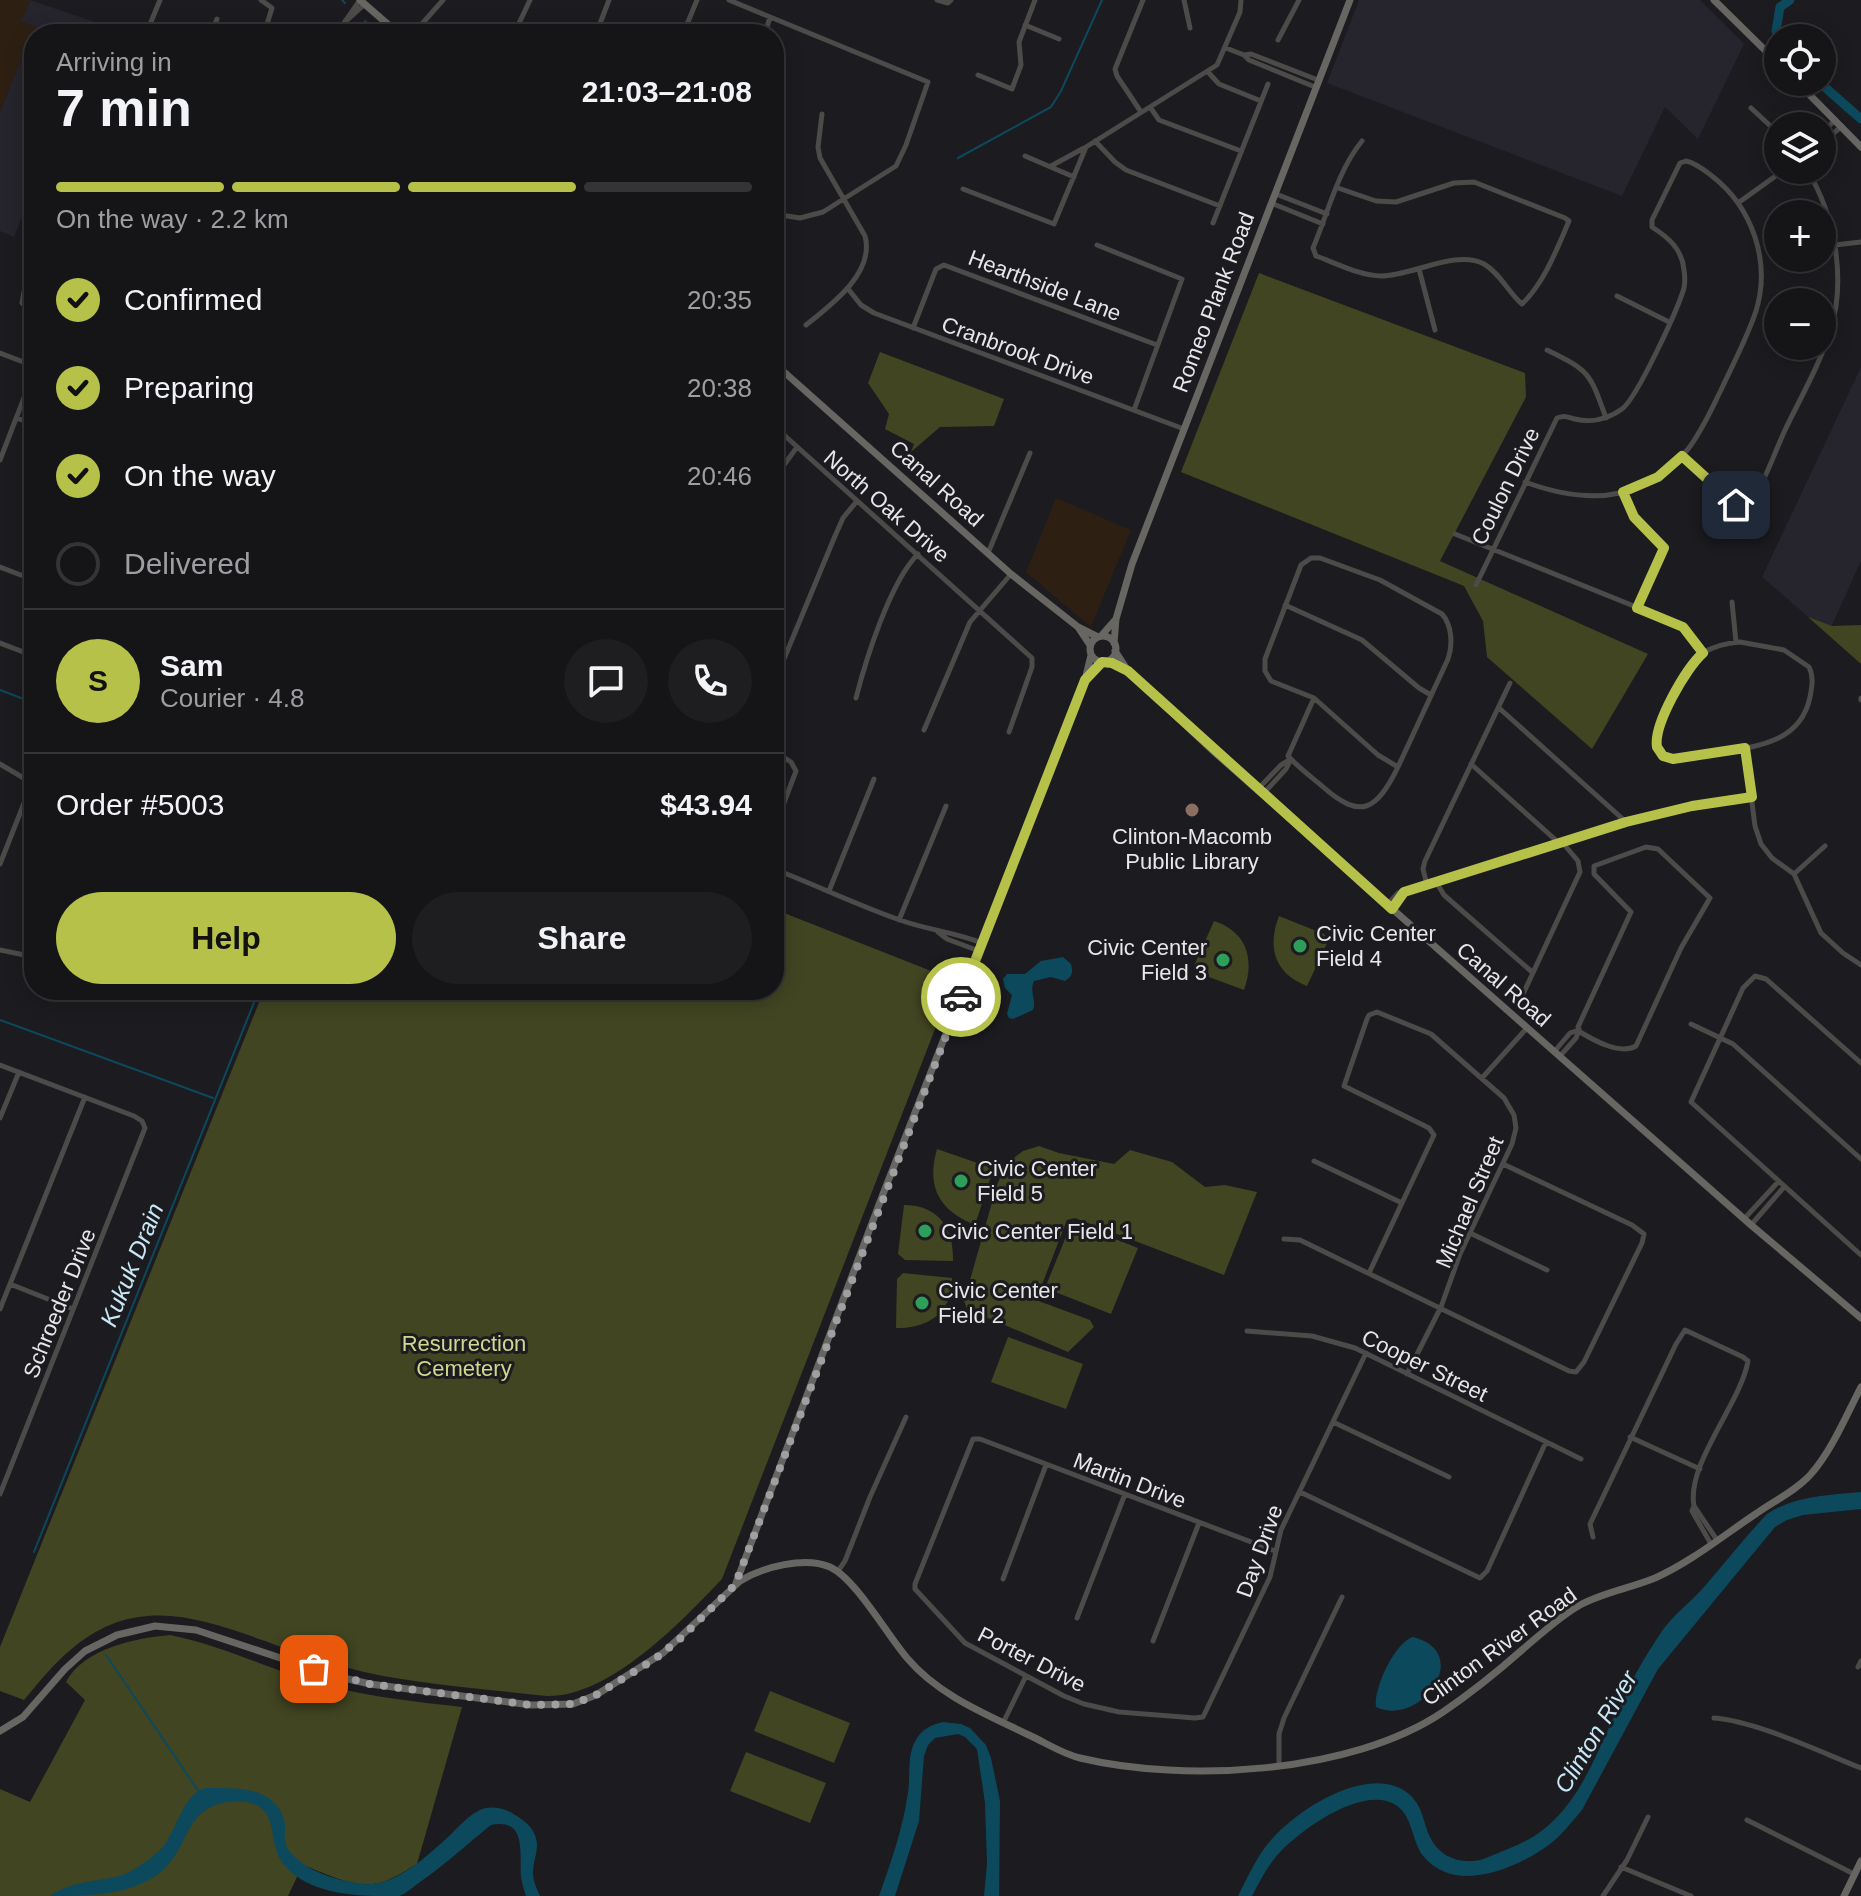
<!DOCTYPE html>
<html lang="en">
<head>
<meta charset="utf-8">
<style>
  :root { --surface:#151417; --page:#1e1d20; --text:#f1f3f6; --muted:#9d9ea1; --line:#343336; --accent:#b6c149 }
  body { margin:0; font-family:Helvetica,sans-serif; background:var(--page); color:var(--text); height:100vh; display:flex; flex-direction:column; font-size:30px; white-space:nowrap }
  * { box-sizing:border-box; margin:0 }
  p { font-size:26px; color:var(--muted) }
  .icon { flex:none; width:44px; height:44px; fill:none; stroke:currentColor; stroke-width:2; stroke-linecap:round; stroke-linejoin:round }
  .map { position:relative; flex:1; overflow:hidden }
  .details { position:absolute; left:24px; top:24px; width:760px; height:976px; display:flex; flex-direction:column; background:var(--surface); border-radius:32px; box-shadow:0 4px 20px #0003,0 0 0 2px var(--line) }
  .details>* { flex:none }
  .buttons { position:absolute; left:1764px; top:24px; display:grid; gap:16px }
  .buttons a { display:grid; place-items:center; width:72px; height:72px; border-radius:50%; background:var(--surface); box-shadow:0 4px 20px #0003,0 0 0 2px var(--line); font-size:40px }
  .pin { position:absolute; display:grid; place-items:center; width:68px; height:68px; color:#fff; margin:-34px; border-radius:16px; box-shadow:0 4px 12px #0006 }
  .courier { position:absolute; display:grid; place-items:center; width:80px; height:80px; margin:-40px; border:6px solid #b6c149; border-radius:50%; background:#fff; color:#222; box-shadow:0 2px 10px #0007 }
  .summary em { font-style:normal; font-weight:800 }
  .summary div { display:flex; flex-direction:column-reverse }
  .summary { display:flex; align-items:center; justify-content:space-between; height:136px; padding:0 32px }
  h1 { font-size:52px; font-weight:800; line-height:60px }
  .bar { display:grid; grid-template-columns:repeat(4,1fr); gap:12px 8px; align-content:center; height:96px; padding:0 32px }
  .bar i { height:10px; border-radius:6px; background:var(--line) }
  .bar .selected { background:var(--accent) }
  .bar p { grid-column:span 4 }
  .line { display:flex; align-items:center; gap:20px; padding:0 32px; border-top:2px solid var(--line) }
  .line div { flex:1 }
  .round { display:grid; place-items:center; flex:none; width:84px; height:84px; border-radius:42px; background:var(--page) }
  ol { padding:0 32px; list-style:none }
  li { display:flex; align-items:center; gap:24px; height:88px }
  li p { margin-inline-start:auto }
  li .icon { padding:8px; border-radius:50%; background:var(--accent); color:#111; stroke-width:4 }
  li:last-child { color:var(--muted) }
  li i { width:44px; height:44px; border:4px solid var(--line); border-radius:50% }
  .button { display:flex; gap:16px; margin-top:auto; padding:16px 32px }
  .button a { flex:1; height:92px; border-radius:48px; background:var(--accent); color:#111; font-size:32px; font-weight:800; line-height:92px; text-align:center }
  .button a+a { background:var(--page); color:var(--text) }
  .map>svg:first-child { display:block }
  .commercial { fill:#2d2013 }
  .built { fill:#26242d }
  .green { fill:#414522 }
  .water { fill:#0c495d }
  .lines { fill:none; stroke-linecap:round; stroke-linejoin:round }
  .stream { stroke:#0c495d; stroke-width:2 }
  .river { stroke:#0c495d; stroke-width:9 }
  .street { stroke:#4c4b49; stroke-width:5 }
  .secondary { stroke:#676662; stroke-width:7 }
  .done { stroke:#a0a0a3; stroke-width:8; stroke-dasharray:0 14.4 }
  .route { stroke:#b6c149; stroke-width:10 }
  .education-dot { fill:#8d6e63; stroke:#1c1b1f; stroke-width:3 }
  .leisure-dot { fill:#2e9e5b; stroke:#1c1b1f; stroke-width:3 }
  .labels { text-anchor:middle; stroke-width:6; stroke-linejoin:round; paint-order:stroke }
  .street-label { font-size:22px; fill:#e7e7ea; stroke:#1c1b1f }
  .poi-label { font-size:22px; fill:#e7e7ea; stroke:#1c1b1f; text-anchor:start }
  .park-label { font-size:22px; fill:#cfd88e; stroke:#1c1b1f }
  .water-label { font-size:24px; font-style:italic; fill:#c8e8f6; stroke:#1c1b1f }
</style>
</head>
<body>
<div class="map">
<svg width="1861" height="1896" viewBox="0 0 1861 1896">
  <rect width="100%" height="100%" fill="#1c1b1f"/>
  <path class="commercial" d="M0,0H30L22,21L43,30L42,34H34V55L30,65L20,62L0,112Z
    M1056,498L1131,530L1091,627L1026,572Z"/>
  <path class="built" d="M30,0L98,23L94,34H42L43,30L21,21Z
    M1359,0H1700L1744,44L1698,139L1665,107L1622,196L1327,83Z
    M34,55V186L14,237L0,231V112L20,62L30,65Z
    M1861,367V561L1828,634L1762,577Z"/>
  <path class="green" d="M1259,273L1525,373L1526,397L1440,561L1648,654L1592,749L1487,657L1483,621L1464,586L1181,472Z
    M880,352L1004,399L994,426L940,427L911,452L914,444L885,429L889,414L868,383Z
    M1808,617L1832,626L1861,625V664Z
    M774,909L954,980L722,1579C681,1622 609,1698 546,1696C486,1689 423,1685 364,1672C330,1664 297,1653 265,1641C197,1617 137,1596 74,1647C55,1662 40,1681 24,1700L0,1691V1647L264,990H774Z
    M1279,916L1324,934L1328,941L1307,986C1274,973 1267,947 1279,916Z
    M1214,921C1247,932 1255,959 1244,990L1198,973L1194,966Z
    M1039,1146L1059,1153L1114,1164L1130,1150L1172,1162L1205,1187L1225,1185L1257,1192L1224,1275L1075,1218L1067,1220L1036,1300L1090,1320L1094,1327L1068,1352L967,1309L964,1301L997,1185L1006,1164L1023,1151Z
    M937,1149L989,1167L992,1173L975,1225C939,1210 926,1187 937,1149Z
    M904,1205C939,1205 954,1229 953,1261L905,1260L898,1254Z
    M1072,1222L1138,1248L1111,1314L1045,1288Z
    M903,1273L952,1278C953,1312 928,1329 896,1328L897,1279Z
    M1008,1337L1083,1364L1066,1409L991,1382Z
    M170,1635C225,1646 274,1672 328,1686C372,1697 417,1702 462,1707L417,1864C408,1869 398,1876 388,1880C363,1892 330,1876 306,1866L297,1877L288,1896H0V1789L30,1802L85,1700L66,1682C84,1648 136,1638 170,1635Z
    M770,1691L850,1723L834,1763L754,1731Z
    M746,1752L826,1783L810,1823L730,1791Z"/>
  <path class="water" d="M1063,957L1071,964C1073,972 1073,976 1065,981L1051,977L1034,981C1029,992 1037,1001 1033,1010L1013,1019L1009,1018L1007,1014L1012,995L1005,988L1003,979L1007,974H1025L1041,961Z
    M1861,1492V1509L1803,1515L1787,1520L1775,1527L1658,1669L1582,1810C1570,1824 1559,1839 1543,1849C1510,1871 1455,1892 1425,1858C1411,1843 1414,1817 1396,1805C1364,1785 1305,1827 1282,1850C1269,1863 1261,1879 1252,1896H1238C1248,1877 1257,1855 1272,1839C1298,1809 1372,1761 1410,1795C1423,1807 1423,1822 1430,1837C1440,1859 1465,1866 1486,1858C1502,1851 1522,1844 1536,1835C1576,1808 1593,1762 1612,1721C1626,1690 1643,1659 1662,1631C1673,1615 1691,1602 1704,1587C1725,1563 1745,1537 1767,1514C1794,1496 1829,1495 1861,1492Z
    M1413,1637C1474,1652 1422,1728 1376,1707C1373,1689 1395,1642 1413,1637Z
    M943,1722L961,1724L970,1728L986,1745L991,1758L1000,1801L999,1896H984L987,1863L985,1803L977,1749L965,1737L958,1734L935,1738L928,1745L924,1756L919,1821L895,1896H879C891,1862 903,1828 908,1793C911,1774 906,1755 917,1738C924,1728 931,1725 943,1722Z
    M205,1788C234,1788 273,1785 284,1819C287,1829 282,1840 288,1849C304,1872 339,1881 364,1884C395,1887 427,1856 448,1837C458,1828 467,1816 480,1810C491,1805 505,1808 515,1815C522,1819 529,1824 533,1831C542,1847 533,1857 533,1873C533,1881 537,1889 540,1896H526C524,1890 522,1883 521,1877C519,1856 528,1817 491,1825C467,1844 445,1865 420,1882C414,1886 406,1894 399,1896C394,1896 386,1896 381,1896C350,1896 308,1892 285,1866C263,1841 286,1797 229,1802C184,1807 190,1848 161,1872C130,1896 87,1896 50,1896C70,1882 92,1882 115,1877C130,1874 146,1862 158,1852C177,1835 180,1796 205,1788Z"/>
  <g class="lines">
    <path class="stream" d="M342,0L345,3
      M365,21L379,34
      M958,158L1051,107L1061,91L1102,0
      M0,690L34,703
      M0,1020L213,1098
      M34,1552L259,990
      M106,1655L199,1792"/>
    <path class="river" d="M1781,38L1776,31L1780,7L1790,0
      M1819,82L1861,119"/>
    <path class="street" d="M261,0L272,8L264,34
      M360,0L344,23L365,4
      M729,0L928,82L906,145L896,166L823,212L800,218L774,214
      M937,0L948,3L951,0
      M1184,0L1190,28
      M1025,25L1059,39
      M124,34L125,31L135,34
      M146,34L160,0
      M211,34L217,19
      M333,34L344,23
      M413,34L443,0
      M514,34L530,0
      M596,34L609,0
      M683,34L697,0
      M765,34L770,17
      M1278,40L1299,0
      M1226,48L1244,55
      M1208,72L1219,84L1261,101
      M978,75L1012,89L1021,65L1019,42L1035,0
      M1315,87L1249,60L1244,55L1251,54L1318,80
      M1150,107L1159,120L1241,151
      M1751,108L1778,133
      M1141,112L1117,76L1115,69L1143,0
      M1822,133L1835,120
      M1095,141L1115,162L1126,170L1220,206
      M1822,143L1842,126
      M1025,156L1074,177
      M1051,166L1084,148
      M1338,188L1376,201L1396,202L1454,183L1474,182L1565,218L1569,221C1557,249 1544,283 1522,304C1508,292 1500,273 1484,264C1456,249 1412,276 1381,276C1360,276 1336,263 1316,256L1313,248C1328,213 1338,170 1362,141
      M963,189L1054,224L1086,147L1217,65L1240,12L1241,0
      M1276,194L1327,214
      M1271,203L1323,224
      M1738,203L1784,170
      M1213,223L1268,84
      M1097,245L1182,279L1134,410
      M1835,245L1861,242
      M34,268L24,292L22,303L34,313
      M1419,269L1435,330
      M849,290L861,305L874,313L1184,429
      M1617,296L1669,322
      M806,325C831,305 875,273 865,236L820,158L818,147L822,114
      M913,328L936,269L944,265L1157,345
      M1547,350C1590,371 1590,373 1606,418
      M0,353L34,366
      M16,418L34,424
      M774,426L1032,658V667L1009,732
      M1682,456L1736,505L1742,508L1747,507C1764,485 1774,454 1785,430C1801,397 1820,364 1831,329C1846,278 1835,215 1807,170
      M0,460L34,372
      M774,488L784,465L797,447
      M1623,492L1634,517L1664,548L1637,608
      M1455,534L1671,621L1689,633L1703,653
      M988,553L1030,453
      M0,567L34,580
      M1476,585L1557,418C1565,415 1567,417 1575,419C1591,423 1608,419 1622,409C1637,398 1678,309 1684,288C1685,282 1685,276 1684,270C1682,249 1669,238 1652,227V220L1680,163L1686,161C1696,163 1704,170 1712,176C1753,208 1771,262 1756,311C1747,338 1733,364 1721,390C1711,410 1702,431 1688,449C1645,504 1585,504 1525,482
      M1732,602L1736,642
      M1285,605L1362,640L1419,688L1431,695
      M1740,642L1784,650L1809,667C1814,677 1812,687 1810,697C1800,746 1750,747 1710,754C1697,756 1678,763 1666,757C1657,753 1656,746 1656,737C1664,714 1683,666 1703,653C1714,646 1727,643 1740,642Z
      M0,643L34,656
      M774,683L835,536L843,518L857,501
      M856,698C866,659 890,582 918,554
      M1314,698L1288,756C1298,767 1310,776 1322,786C1361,821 1377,810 1398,767L1448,659C1453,645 1452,625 1442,614L1380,580L1320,558H1311L1301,565L1265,659V671L1271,681L1314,698L1378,755L1398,767
      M1861,698V700
      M1499,708L1625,821
      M924,730L970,622L1011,574
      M1745,748L1755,826L1761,844L1772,858L1794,874L1821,933L1843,953L1861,965
      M774,751L791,762L796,771L774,829
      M0,764L32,783
      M1471,764L1559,843
      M1258,789L1281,765L1291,759L1286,769L1263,794
      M1646,847L1658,849L1710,898L1681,948L1636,1046C1620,1055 1595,1041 1580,1032L1578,1027L1631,912L1594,874V866Z
      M0,864L32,783
      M774,869C816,885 857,905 900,920C927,930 955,932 982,943
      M1794,874L1825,846
      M1436,882L1444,895L1532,972
      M1427,885L1423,869L1425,861L1510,683
      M829,891L874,779
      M1387,905L1398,893L1626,822L1692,806L1752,797
      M1392,909L1403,893
      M899,920L946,806
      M938,932L947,939L979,951
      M0,950L34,957
      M114,990C135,1004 151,1000 173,990
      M1524,992L1580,872L1578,861L1562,842
      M1691,1024L1733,1044L1861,1159
      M1554,1052L1570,1033L1579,1030L1576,1038L1560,1056
      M1861,1063L1766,979L1755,976L1743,988L1691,1102L1861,1255
      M0,1065L134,1116L142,1121L145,1128L0,1494
      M1482,1078L1527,1028
      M0,1118L19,1072
      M1314,1161L1402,1203
      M1744,1219L1778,1182
      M1751,1225L1784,1187
      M1470,1233L1547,1270
      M1284,1239L1300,1240L1569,1371L1576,1372L1584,1362L1642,1243L1644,1234L1632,1225L1503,1164
      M1369,1273L1434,1135L1429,1128L1344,1086L1367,1019L1369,1015L1377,1012L1431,1034L1504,1098L1514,1115L1516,1128L1512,1144L1460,1254L1441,1307L1407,1374
      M10,1284L73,1309
      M0,1309L85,1097
      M1247,1331L1312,1336L1355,1348L1581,1459
      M1333,1422L1449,1477
      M1630,1437L1700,1469
      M1300,1492L1480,1578L1487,1571L1546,1442
      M1593,1537L1590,1524L1676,1344L1685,1330L1743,1357L1748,1361C1741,1403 1686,1464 1694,1506
      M1711,1544L1692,1511L1694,1506L1717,1540
      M1275,1551L980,1439H973L915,1584V1589L965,1643L1064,1696L1084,1704L1119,1712L1195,1718L1203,1717L1270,1577L1281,1530L1366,1353
      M838,1571L845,1561L870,1497L906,1417
      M1003,1579L1046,1465
      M1077,1618L1125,1494
      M1153,1641L1199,1523
      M1858,1667L1861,1661
      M1714,1718C1756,1721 1820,1752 1861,1768
      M1003,1723L1026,1676
      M1279,1766V1734L1284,1718L1342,1597
      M1747,1820L1854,1874
      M1621,1867L1691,1896
      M1603,1896L1627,1860L1648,1817"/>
    <path class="secondary" d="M360,0L399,34
      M1714,0L1778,63
      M1797,82L1861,147
      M774,363L1011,574L1078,627L1098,637
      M1078,627L1090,645
      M1101,636L1116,619
      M1090 649a13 13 0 1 1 26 0a13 13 0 1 1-26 0Z
      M1114,643L1116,619L1132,564L1350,0
      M1115,651L1128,671L1212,750L1751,1225L1861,1318
      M1107,661L1128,671
      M1085,680L1102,662
      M736,1583L883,1194L1085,680L1091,655
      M0,1731L23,1717L65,1669L85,1651L117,1635L155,1626L196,1630L335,1676L370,1684L531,1705L573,1704L596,1695L663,1653L740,1581C763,1567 805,1556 830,1567C856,1579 887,1635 907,1658C939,1696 988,1715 1031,1736C1046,1743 1063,1754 1080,1758C1185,1783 1351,1774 1443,1712C1471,1693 1497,1672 1522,1650C1541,1634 1559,1617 1580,1605C1604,1592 1631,1588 1655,1578C1691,1562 1724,1535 1757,1513C1774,1501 1797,1490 1811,1474C1832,1450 1846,1416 1861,1387
      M1844,1896L1861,1861"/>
  </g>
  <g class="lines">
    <path class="done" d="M314,1669L370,1684L531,1705L573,1704L596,1695L655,1659L682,1637L735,1585L961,997"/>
    <path class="route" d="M961,997L1085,680L1102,662L1112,663L1128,671L1392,909L1404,892L1626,822L1692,806L1752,797L1745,748L1673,759L1663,756L1657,747C1653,725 1686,668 1703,653L1683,627L1637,608L1664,548L1634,517L1623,492L1658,477L1682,456L1736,505"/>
  </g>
  <circle class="education-dot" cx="1192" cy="810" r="8"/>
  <g class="leisure-dot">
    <circle cx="1300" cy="946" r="8"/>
    <circle cx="1223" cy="960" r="8"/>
    <circle cx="961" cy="1181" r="8"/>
    <circle cx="925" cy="1231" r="8"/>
    <circle cx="922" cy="1303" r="8"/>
  </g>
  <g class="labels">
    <g class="street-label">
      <text transform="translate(1045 285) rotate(21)" y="8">Hearthside Lane</text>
      <text transform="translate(1213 302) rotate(-69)" y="8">Romeo Plank Road</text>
      <text transform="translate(1018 350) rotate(20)" y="8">Cranbrook Drive</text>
      <text transform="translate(937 483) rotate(42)" y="8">Canal Road</text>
      <text transform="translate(1505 486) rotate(-64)" y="8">Coulon Drive</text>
      <text transform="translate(887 506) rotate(41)" y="8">North Oak Drive</text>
      <text transform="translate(1504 984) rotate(41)" y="8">Canal Road</text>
      <text transform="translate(1469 1202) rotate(-67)" y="8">Michael Street</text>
      <text transform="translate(59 1303) rotate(-68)" y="8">Schroeder Drive</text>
      <text transform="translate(1425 1365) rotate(26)" y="8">Cooper Street</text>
      <text transform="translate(1130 1480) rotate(21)" y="8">Martin Drive</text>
      <text transform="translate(1259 1551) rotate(-70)" y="8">Day Drive</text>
      <text transform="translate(1499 1646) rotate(-36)" y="8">Clinton River Road</text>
      <text transform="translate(1032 1659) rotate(27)" y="8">Porter Drive</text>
    </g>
    <g class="poi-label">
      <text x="1192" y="844" text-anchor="middle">Clinton-Macomb<tspan x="1192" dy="25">Public Library</tspan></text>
      <text x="1316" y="941">Civic Center<tspan x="1316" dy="25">Field 4</tspan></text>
      <text x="1207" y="955" text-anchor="end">Civic Center<tspan x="1207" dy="25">Field 3</tspan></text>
      <text x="977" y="1176">Civic Center<tspan x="977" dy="25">Field 5</tspan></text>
      <text x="941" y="1239">Civic Center Field 1</text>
      <text x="938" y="1298">Civic Center<tspan x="938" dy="25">Field 2</tspan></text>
    </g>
    <g class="park-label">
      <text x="464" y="1351">Resurrection<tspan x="464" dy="25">Cemetery</tspan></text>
    </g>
    <g class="water-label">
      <text transform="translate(132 1265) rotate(-68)" y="8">Kukuk Drain</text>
      <text transform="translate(1596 1732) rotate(-59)" y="8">Clinton River</text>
    </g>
  </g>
</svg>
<div class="buttons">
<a><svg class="icon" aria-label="locate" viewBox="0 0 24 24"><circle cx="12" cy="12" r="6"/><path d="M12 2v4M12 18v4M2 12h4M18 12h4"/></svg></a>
<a><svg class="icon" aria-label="layers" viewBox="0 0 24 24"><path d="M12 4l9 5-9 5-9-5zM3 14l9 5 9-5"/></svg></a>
<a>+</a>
<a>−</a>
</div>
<div class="pin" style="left:314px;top:1669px;background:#ea580c"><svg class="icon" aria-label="bag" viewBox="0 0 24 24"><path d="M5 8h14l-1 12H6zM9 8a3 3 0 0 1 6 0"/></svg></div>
<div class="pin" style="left:1736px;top:505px;background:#1f2937"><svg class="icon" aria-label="home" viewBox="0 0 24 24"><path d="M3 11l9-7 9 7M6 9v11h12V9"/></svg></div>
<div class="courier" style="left:961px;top:997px"><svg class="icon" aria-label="car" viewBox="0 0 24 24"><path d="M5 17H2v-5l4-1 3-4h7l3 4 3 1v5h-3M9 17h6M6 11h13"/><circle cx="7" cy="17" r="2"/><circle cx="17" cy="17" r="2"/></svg></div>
<section class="details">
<div class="summary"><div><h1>7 min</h1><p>Arriving in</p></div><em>21:03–21:08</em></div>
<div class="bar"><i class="selected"></i><i class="selected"></i><i class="selected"></i><i></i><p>On the way · 2.2 km</p></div>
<ol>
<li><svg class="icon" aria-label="check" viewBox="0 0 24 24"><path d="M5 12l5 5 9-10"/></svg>Confirmed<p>20:35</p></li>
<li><svg class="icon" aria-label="check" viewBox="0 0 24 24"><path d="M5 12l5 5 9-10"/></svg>Preparing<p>20:38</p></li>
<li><svg class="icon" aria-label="check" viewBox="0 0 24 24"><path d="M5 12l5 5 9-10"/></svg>On the way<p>20:46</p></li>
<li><i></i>Delivered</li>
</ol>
<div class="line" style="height:144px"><b class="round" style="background:var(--accent);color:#111">S</b><div><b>Sam</b><p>Courier · 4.8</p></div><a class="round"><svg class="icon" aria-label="chat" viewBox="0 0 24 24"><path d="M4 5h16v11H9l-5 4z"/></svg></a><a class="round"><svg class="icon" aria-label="phone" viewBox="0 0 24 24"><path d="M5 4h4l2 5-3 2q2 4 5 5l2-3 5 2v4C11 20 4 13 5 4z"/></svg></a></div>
<div class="line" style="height:104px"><div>Order #5003</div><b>$43.94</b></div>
<div class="button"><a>Help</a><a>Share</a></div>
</section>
</div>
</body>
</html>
